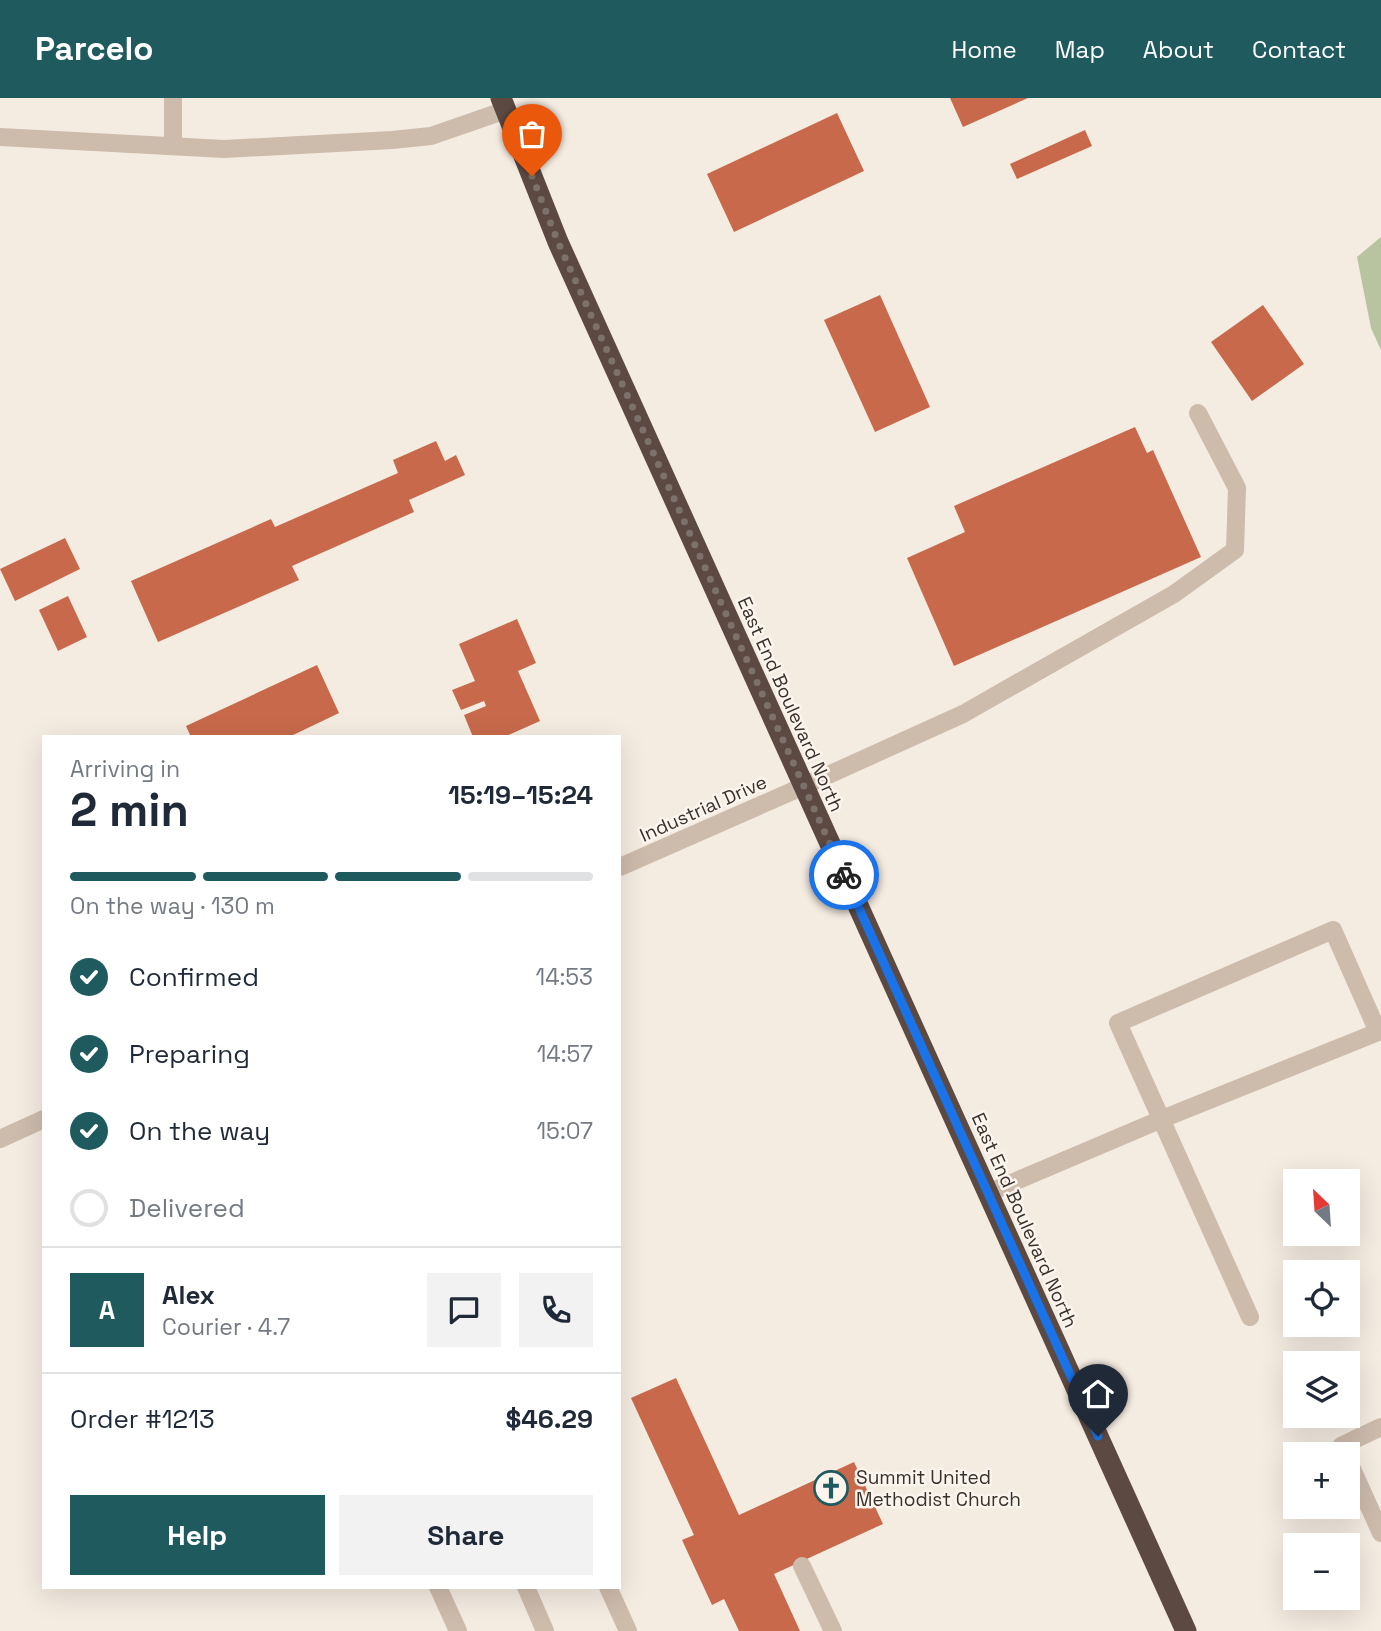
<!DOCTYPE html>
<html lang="en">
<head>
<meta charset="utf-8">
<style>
  :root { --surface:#fff; --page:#f2f2f3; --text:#1f2937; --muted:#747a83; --line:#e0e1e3; --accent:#1f5a5e }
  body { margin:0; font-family:"Space Grotesk",sans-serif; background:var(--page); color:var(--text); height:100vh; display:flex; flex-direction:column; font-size:26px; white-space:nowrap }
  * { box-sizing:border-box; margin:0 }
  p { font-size:23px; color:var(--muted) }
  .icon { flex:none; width:38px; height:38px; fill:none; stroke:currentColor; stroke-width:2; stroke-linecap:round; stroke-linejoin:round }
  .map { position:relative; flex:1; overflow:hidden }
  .details { position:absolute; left:42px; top:637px; width:579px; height:854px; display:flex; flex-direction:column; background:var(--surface); border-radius:0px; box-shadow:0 7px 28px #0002 }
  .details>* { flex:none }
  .needle { width:46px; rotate:335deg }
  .tools { position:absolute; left:1283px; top:1071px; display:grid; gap:14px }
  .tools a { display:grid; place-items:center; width:77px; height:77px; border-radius:0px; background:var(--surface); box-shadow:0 7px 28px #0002; font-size:35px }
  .pin { position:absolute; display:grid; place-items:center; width:60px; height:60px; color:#fff; margin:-72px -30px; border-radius:50% 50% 50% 0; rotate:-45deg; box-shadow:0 0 7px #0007 }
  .pin .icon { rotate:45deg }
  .courier { position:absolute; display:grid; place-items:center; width:70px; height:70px; margin:-35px; border:5px solid #1a73e8; border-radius:50%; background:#fff; color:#222; box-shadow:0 2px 9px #0007 }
  .overview em { font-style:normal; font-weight:800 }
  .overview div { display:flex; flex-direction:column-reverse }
  .overview { display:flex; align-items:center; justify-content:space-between; height:119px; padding:0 28px }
  h1 { font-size:46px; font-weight:800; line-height:52px }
  .bar { display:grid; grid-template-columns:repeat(4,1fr); gap:10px 7px; align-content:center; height:84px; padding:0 28px }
  .bar i { height:9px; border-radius:5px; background:var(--line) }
  .bar .current { background:var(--accent) }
  .bar p { grid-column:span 4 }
  .line { display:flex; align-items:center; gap:18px; padding:0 28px; border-top:2px solid var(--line) }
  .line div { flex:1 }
  .round { display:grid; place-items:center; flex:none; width:74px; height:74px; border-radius:0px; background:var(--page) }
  ol { padding:0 28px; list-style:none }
  li { display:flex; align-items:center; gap:21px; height:77px }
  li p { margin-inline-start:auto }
  li .icon { padding:7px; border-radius:50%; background:var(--accent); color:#fff; stroke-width:4 }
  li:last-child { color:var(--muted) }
  li i { width:38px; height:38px; border:4px solid var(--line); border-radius:50% }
  .cta { display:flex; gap:14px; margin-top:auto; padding:14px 28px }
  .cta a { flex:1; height:80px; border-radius:0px; background:var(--accent); color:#fff; font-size:28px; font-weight:800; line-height:80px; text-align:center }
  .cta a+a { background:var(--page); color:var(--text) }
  header { display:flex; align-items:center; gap:42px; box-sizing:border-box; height:98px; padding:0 35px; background:var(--accent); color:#fff }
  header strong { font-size:33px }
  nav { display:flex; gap:38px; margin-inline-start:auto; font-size:24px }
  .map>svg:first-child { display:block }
  .green { fill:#b8c4a0 }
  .building { fill:#c8694b }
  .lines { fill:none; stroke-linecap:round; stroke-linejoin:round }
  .minor { stroke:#cdbbac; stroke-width:18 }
  .highway { stroke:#5c4a42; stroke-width:21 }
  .done { stroke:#7c716b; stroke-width:7; stroke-dasharray:0 12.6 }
  .route { stroke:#1a73e8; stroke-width:9 }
  .labels { text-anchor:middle; stroke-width:5; stroke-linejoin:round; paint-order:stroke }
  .street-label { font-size:19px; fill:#3b302b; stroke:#fbf5ee }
  .poi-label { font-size:19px; fill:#3b302b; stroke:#fbf5ee; text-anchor:start }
</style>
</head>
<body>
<header>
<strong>Parcelo</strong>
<nav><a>Home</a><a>Map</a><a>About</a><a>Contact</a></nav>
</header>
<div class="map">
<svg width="1381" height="1533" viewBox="0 0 1381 1533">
  <rect width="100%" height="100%" fill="#f4ebe1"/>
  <path class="green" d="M1381,139V252L1371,230L1357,159Z"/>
  <path class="building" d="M950,0H1028L963,29Z
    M837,15L864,73L734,134L707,76Z
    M1085,32L1092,48L1017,81L1010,66Z
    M880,197L930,309L875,334L824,222Z
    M1263,207L1304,266L1252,303L1211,244Z
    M1135,329L1147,355L1153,352L1201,459L954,568L907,460L965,434L954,408Z
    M436,343L445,363L456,357L465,377L409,402L414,414L292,468L299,482L158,544L131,483L271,421L275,429L398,375L393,362Z
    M65,440L80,471L15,503L0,471Z
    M68,498L87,539L58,553L39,512Z
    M517,521L536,565L518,573L540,623L504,639H473L464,617L486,608L484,603L461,612L452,592L475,583L459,546Z
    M317,567L339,615L289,639H191L186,628Z
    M676,1280L739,1417L854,1364L883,1426L774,1476L800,1533H739L724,1501L712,1507L682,1442L694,1437L631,1300Z"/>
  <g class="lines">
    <path class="minor" d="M0,39L224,51L392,42L431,38L506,12
      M173,48V0
      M620,769L804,688L963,616L1174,496L1235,452L1237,390L1198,315
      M0,1041L44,1021
      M988,1095L1162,1021L1378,934L1333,832L1118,925L1250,1219
      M1345,1356L1341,1348L1381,1329
      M1348,1362L1381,1435
      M802,1468L833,1533
      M438,1489L458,1533
      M526,1489L545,1533
      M608,1489L628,1533"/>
    <path class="highway" d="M501,0L558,144L1186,1533"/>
  </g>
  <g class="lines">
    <path class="done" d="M532,78L558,144L844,777"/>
    <path class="route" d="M844,777L1098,1338"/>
  </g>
  <defs>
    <g id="church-ring" transform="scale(1.75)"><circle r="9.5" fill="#fbf5ee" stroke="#1f5a5e" stroke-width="1.5"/><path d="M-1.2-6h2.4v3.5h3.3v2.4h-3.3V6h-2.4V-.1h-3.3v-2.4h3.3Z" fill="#1f5a5e"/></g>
  </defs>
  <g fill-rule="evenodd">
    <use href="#church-ring" x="831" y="1390"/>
  </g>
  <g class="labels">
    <g class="street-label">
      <text transform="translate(791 606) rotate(66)" y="7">East End Boulevard North</text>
      <text transform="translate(703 710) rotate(-24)" y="7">Industrial Drive</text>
      <text transform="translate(1025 1122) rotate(66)" y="7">East End Boulevard North</text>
    </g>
    <g class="poi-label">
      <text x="856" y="1386">Summit United<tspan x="856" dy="22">Methodist Church</tspan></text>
    </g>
  </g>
</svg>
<div class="tools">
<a><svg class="needle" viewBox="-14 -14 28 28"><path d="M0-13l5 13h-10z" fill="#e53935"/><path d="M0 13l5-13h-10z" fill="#747a83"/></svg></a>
<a><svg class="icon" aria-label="locate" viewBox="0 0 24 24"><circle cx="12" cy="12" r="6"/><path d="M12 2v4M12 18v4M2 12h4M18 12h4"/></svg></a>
<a><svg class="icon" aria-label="layers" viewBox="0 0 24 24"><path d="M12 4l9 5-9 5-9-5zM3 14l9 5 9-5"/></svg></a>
<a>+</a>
<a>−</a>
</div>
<div class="pin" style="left:532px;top:78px;background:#ea580c"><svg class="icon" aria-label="bag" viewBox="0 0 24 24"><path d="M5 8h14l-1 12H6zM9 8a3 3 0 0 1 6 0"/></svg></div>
<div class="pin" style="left:1098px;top:1338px;background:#1f2937"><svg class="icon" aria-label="home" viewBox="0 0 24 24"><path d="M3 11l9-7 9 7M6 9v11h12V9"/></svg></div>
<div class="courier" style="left:844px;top:777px"><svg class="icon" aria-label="bike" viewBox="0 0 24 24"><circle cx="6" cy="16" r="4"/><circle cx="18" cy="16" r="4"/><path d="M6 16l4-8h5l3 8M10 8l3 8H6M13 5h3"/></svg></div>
<section class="details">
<div class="overview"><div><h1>2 min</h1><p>Arriving in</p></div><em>15:19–15:24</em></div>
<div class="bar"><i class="current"></i><i class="current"></i><i class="current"></i><i></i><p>On the way · 130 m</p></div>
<ol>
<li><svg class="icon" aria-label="check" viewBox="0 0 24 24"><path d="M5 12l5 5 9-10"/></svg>Confirmed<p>14:53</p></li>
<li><svg class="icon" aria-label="check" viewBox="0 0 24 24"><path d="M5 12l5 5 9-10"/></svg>Preparing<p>14:57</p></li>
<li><svg class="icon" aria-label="check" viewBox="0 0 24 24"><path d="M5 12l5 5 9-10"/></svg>On the way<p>15:07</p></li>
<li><i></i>Delivered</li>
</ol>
<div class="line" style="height:126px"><b class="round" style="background:var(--accent);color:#fff">A</b><div><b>Alex</b><p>Courier · 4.7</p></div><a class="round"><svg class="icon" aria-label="chat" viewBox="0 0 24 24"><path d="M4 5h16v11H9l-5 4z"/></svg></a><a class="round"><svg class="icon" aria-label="phone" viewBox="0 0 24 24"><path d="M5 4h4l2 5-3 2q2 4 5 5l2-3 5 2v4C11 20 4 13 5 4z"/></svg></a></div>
<div class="line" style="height:91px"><div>Order #1213</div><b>$46.29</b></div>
<div class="cta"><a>Help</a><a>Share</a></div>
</section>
</div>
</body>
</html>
